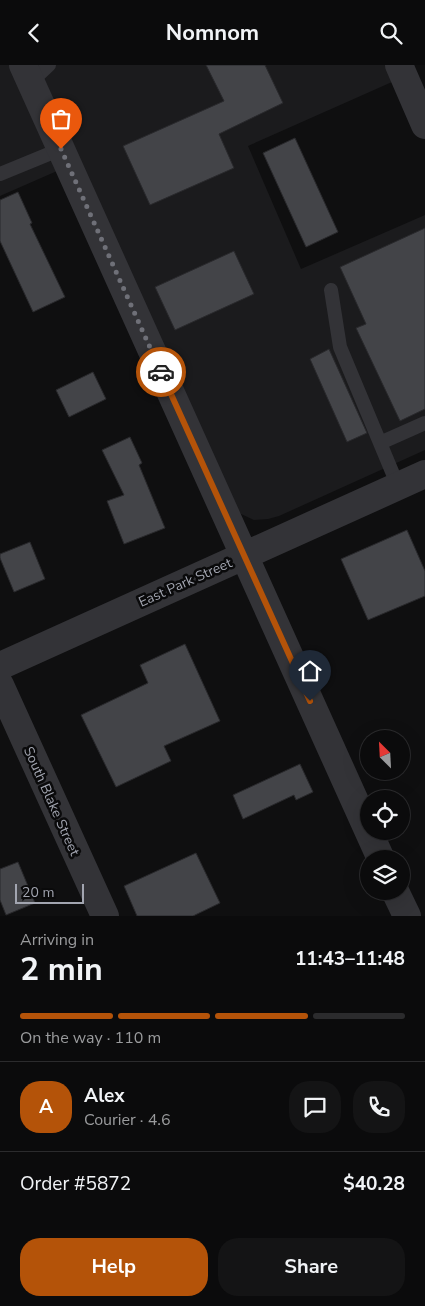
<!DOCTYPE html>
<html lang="en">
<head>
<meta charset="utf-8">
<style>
  :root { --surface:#0b0b0c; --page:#141415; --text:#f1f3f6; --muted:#9a9b9d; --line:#2b2b2d; --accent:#b45309 }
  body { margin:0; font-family:"Nunito Sans",sans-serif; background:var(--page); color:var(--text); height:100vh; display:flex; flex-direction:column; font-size:19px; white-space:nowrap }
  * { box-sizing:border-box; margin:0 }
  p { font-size:16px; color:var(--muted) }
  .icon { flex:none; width:28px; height:28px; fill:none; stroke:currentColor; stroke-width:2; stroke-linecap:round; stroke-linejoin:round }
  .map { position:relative; height:851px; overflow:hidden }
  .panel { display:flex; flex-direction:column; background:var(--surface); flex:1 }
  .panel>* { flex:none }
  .needle { width:32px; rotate:336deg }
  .controls { position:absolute; left:360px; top:665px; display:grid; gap:10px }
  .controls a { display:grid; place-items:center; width:50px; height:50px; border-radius:50%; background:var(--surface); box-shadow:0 5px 20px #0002,0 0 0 1px var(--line); font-size:25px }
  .scale { position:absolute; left:15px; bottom:12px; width:69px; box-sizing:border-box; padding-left:5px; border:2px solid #a2a5b0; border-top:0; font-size:14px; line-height:18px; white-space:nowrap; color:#a2a5b0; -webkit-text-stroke:4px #0a0a0b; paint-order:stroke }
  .pin { position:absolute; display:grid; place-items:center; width:42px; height:42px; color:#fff; margin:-51px -21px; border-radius:50% 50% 50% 0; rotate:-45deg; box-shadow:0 0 5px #0007 }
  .pin .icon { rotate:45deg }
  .courier { position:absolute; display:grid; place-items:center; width:50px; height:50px; margin:-25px; border:4px solid #b45309; border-radius:50%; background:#fff; color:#222; box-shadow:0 1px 6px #0007 }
  .head em { font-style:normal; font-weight:700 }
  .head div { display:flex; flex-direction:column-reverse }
  .head { display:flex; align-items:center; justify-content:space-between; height:85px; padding:0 20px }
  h1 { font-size:32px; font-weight:700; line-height:38px }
  .bar { display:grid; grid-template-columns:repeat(4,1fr); gap:8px 5px; align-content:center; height:60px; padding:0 20px }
  .bar i { height:6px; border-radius:4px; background:var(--line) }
  .bar .on { background:var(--accent) }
  .bar p { grid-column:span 4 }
  .line { display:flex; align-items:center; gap:12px; padding:0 20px; border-top:1px solid var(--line) }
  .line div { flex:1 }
  .round { display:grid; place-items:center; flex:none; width:52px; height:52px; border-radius:20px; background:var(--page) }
  .cta { display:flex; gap:10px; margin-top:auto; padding:10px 20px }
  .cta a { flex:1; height:58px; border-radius:20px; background:var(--accent); color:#fff; font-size:20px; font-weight:700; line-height:58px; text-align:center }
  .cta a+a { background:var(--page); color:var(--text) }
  header { display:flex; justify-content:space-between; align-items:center; height:65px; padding:0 20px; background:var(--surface); font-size:22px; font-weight:700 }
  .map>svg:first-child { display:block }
  .built { fill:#1b1b1d }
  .building { fill:#434448; stroke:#29292c }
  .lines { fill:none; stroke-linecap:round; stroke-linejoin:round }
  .lane { stroke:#333337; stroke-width:14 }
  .street { stroke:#333337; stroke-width:28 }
  .done { stroke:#6f7078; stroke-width:5; stroke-dasharray:0 9 }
  .route { stroke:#b45309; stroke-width:6 }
  .labels { text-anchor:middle; stroke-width:5; stroke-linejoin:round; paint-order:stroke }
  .street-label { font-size:14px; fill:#a2a5b0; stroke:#0a0a0b }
</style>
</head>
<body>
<header><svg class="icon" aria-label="back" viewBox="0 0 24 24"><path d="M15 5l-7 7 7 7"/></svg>Nomnom<svg class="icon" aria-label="search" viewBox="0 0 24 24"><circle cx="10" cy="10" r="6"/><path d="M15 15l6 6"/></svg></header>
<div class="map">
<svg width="425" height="851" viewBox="0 0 425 851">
  <rect width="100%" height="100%" fill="#0f0f10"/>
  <path class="built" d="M0,0H10L57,106L0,131Z
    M37,0H385L392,17L248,81L301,204L425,150V385L279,451L268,454L254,455L241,449L235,442Z"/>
  <path class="building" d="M206,0H265L283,38L219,69L234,103L150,140L123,81L224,36Z
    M295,73L338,167L306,182L263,88Z
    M18,127L32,158L30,159L65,232L33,247L0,176V135Z
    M425,163V344L400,356L356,263L366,259L340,202Z
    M234,186L254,229L175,265L155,222Z
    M329,284L367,368L347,377L310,294Z
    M93,307L106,334L69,352L56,325Z
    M130,372L142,398L139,400L165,463L124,479L107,436L124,430L102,385Z
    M407,465L425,506V531L368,555L341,494Z
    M30,477L45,514L14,527L0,493V489Z
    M185,579L220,656L164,681L171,696L116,722L81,650L148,618L140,600Z
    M300,699L313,727L296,735L294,730L243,754L233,730Z
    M196,788L220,838L193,851H137L124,821Z
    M18,797L35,838L6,850L0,835V804Z"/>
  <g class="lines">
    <path class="lane" d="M31,17L49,0
      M0,109L61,84
      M331,225L340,282L398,421
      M380,378L425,358"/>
    <path class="street" d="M23,0L381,794
      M399,0L425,60
      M0,601L425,409
      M0,620L105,851
      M395,826L407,851"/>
  </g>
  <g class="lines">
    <path class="done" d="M61,84L161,307"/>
    <path class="route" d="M161,307L310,636"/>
  </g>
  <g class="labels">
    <g class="street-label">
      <text transform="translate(185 517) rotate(-24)" y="5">East Park Street</text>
      <text transform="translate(52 736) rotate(66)" y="5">South Blake Street</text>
    </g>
  </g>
</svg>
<div class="controls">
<a><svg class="needle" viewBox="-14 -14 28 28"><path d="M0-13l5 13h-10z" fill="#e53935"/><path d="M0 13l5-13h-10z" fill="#9a9b9d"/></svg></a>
<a><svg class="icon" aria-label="locate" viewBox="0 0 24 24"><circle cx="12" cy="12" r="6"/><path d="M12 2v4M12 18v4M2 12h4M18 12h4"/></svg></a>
<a><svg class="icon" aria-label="layers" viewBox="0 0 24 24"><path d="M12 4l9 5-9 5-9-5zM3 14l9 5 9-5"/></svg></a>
</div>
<div class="scale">20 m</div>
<div class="pin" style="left:61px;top:84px;background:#ea580c"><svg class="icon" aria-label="bag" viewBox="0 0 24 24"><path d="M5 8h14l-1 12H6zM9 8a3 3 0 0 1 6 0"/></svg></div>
<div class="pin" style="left:310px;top:636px;background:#1f2937"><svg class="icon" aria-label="home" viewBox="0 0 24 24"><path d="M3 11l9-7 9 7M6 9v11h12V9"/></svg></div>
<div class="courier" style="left:161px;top:307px"><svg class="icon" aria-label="car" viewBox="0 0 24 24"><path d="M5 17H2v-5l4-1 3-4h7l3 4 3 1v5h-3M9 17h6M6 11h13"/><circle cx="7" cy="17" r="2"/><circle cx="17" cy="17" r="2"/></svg></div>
</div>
<section class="panel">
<div class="head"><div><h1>2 min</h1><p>Arriving in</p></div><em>11:43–11:48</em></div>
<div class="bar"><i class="on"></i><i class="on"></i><i class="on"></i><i></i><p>On the way · 110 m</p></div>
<div class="line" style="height:90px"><b class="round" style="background:var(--accent);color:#fff">A</b><div><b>Alex</b><p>Courier · 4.6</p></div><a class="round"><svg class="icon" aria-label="chat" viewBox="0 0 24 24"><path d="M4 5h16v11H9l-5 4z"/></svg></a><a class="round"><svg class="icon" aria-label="phone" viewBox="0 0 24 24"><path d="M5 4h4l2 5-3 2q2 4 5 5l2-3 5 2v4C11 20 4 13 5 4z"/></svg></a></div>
<div class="line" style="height:65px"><div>Order #5872</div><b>$40.28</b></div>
<div class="cta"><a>Help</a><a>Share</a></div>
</section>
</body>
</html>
